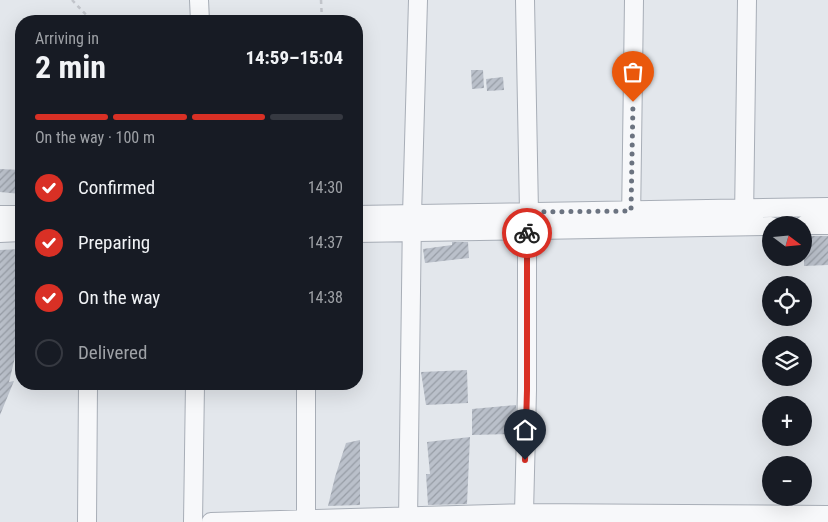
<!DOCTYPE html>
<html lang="en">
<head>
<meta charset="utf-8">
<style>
  :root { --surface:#171b24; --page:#242831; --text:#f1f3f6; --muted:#9ea1a6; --line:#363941; --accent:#d93025 }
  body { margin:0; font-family:"Roboto Condensed",sans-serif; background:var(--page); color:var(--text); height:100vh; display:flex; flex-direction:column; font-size:19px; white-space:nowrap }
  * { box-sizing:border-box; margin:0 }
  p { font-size:16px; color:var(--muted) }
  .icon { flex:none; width:28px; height:28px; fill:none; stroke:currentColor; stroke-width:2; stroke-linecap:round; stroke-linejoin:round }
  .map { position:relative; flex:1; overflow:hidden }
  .side { position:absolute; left:15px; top:15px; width:348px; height:375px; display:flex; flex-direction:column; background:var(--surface); border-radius:20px; box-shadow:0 5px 20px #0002 }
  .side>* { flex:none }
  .needle { width:32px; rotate:106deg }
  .buttons { position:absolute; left:762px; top:216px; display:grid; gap:10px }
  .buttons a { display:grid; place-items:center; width:50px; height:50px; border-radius:50%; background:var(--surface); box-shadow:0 5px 20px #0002; font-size:25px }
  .pin { position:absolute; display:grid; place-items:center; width:42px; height:42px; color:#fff; margin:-51px -21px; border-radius:50% 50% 50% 0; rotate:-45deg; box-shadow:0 0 5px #0007 }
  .pin .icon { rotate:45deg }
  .courier { position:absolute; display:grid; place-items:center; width:50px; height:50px; margin:-25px; border:4px solid #d93025; border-radius:50%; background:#fff; color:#222; box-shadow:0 1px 6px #0007 }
  .headline em { font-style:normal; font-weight:700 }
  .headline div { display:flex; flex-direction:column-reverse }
  .headline { display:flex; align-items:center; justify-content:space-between; height:85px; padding:0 20px }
  h1 { font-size:32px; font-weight:700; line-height:38px }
  .bar { display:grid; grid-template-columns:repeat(4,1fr); gap:8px 5px; align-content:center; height:60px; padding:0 20px }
  .bar i { height:6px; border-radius:4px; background:var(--line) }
  .bar .selected { background:var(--accent) }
  .bar p { grid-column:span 4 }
  ol { padding:0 20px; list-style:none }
  li { display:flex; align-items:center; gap:15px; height:55px }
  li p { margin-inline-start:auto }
  li .icon { padding:5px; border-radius:50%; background:var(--accent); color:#fff; stroke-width:4 }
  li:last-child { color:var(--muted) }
  li i { width:28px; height:28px; border:2px solid var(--line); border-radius:50% }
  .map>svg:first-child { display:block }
  .building { fill:url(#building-hatch) }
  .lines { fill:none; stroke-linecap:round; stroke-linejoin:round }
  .street-casing { stroke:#a8aeb7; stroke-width:20 }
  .path { stroke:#c2c5cb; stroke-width:2.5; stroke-dasharray:4 4; stroke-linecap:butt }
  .street { stroke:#f7f8fa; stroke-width:18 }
  .done { stroke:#6b7380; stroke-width:5; stroke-dasharray:0 9 }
  .route { stroke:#d93025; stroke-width:6 }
</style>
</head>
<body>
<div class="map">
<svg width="828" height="522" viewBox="0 0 828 522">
  <defs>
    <pattern id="building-hatch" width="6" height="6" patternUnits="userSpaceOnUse" patternTransform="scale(1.25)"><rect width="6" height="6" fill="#bac0ca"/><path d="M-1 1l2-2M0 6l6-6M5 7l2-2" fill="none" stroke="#979da6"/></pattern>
  </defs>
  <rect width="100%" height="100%" fill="#e3e7ec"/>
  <path class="building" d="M471,70H483L484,88L472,89Z
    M503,77L504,90L487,91L486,79Z
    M0,169L21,170V194L0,192Z
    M804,236H828V265L804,266Z
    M452,242H468L469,258L425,263L423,249L452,245Z
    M21,249V341H19L9,382L14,381L0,415V250Z
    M467,370L468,403L426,405L421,372Z
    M516,405V419L513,434L472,435V409Z
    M470,437L467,504L428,505L426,474H430L427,442Z
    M360,440V505L328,506L335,477L346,443Z"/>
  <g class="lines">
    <g class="street-casing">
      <path id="street" d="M199,0L200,21
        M0,215H21
        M356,215L828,207
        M744,219L747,0
        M631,222L634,0
        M804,225H828
        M0,233L21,232
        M356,233L771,226
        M306,384V520
        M87,522L88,384
        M193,522L195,384
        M211,522L524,513L527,390V230L529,212L525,0
        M408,522L412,215L418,0
        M524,522V513L828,515"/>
    </g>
    <path class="path" d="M72,0L92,21
      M321,0L322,21"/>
    <use href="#street" class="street"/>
  </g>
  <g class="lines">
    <path class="done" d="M527,233L529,212L631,211L633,102"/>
    <path class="route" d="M525,460L527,390V233"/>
  </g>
</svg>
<div class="buttons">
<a><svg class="needle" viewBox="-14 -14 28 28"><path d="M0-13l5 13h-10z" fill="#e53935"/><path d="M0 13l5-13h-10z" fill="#9ea1a6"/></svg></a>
<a><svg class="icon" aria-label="locate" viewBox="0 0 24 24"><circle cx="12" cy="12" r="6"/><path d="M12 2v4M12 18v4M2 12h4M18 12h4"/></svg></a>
<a><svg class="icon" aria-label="layers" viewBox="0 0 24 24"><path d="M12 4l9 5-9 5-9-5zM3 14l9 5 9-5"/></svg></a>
<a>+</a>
<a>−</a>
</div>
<div class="pin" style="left:633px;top:102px;background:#ea580c"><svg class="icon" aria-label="bag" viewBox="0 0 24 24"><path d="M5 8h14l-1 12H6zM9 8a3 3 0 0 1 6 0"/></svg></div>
<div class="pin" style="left:525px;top:460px;background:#1f2937"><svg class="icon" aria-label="home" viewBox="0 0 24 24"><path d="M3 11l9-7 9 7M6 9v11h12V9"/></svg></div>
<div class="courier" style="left:527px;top:233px"><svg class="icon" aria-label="bike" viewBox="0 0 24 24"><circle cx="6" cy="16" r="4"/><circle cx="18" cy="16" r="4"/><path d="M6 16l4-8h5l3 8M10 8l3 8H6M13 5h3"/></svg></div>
<section class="side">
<div class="headline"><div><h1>2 min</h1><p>Arriving in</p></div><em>14:59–15:04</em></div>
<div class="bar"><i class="selected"></i><i class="selected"></i><i class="selected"></i><i></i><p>On the way · 100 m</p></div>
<ol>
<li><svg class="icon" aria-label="check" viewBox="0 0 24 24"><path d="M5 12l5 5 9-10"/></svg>Confirmed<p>14:30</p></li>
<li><svg class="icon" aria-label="check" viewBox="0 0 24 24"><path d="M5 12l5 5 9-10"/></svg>Preparing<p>14:37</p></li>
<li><svg class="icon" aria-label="check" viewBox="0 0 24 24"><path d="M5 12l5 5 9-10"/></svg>On the way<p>14:38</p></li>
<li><i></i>Delivered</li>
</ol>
</section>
</div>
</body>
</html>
